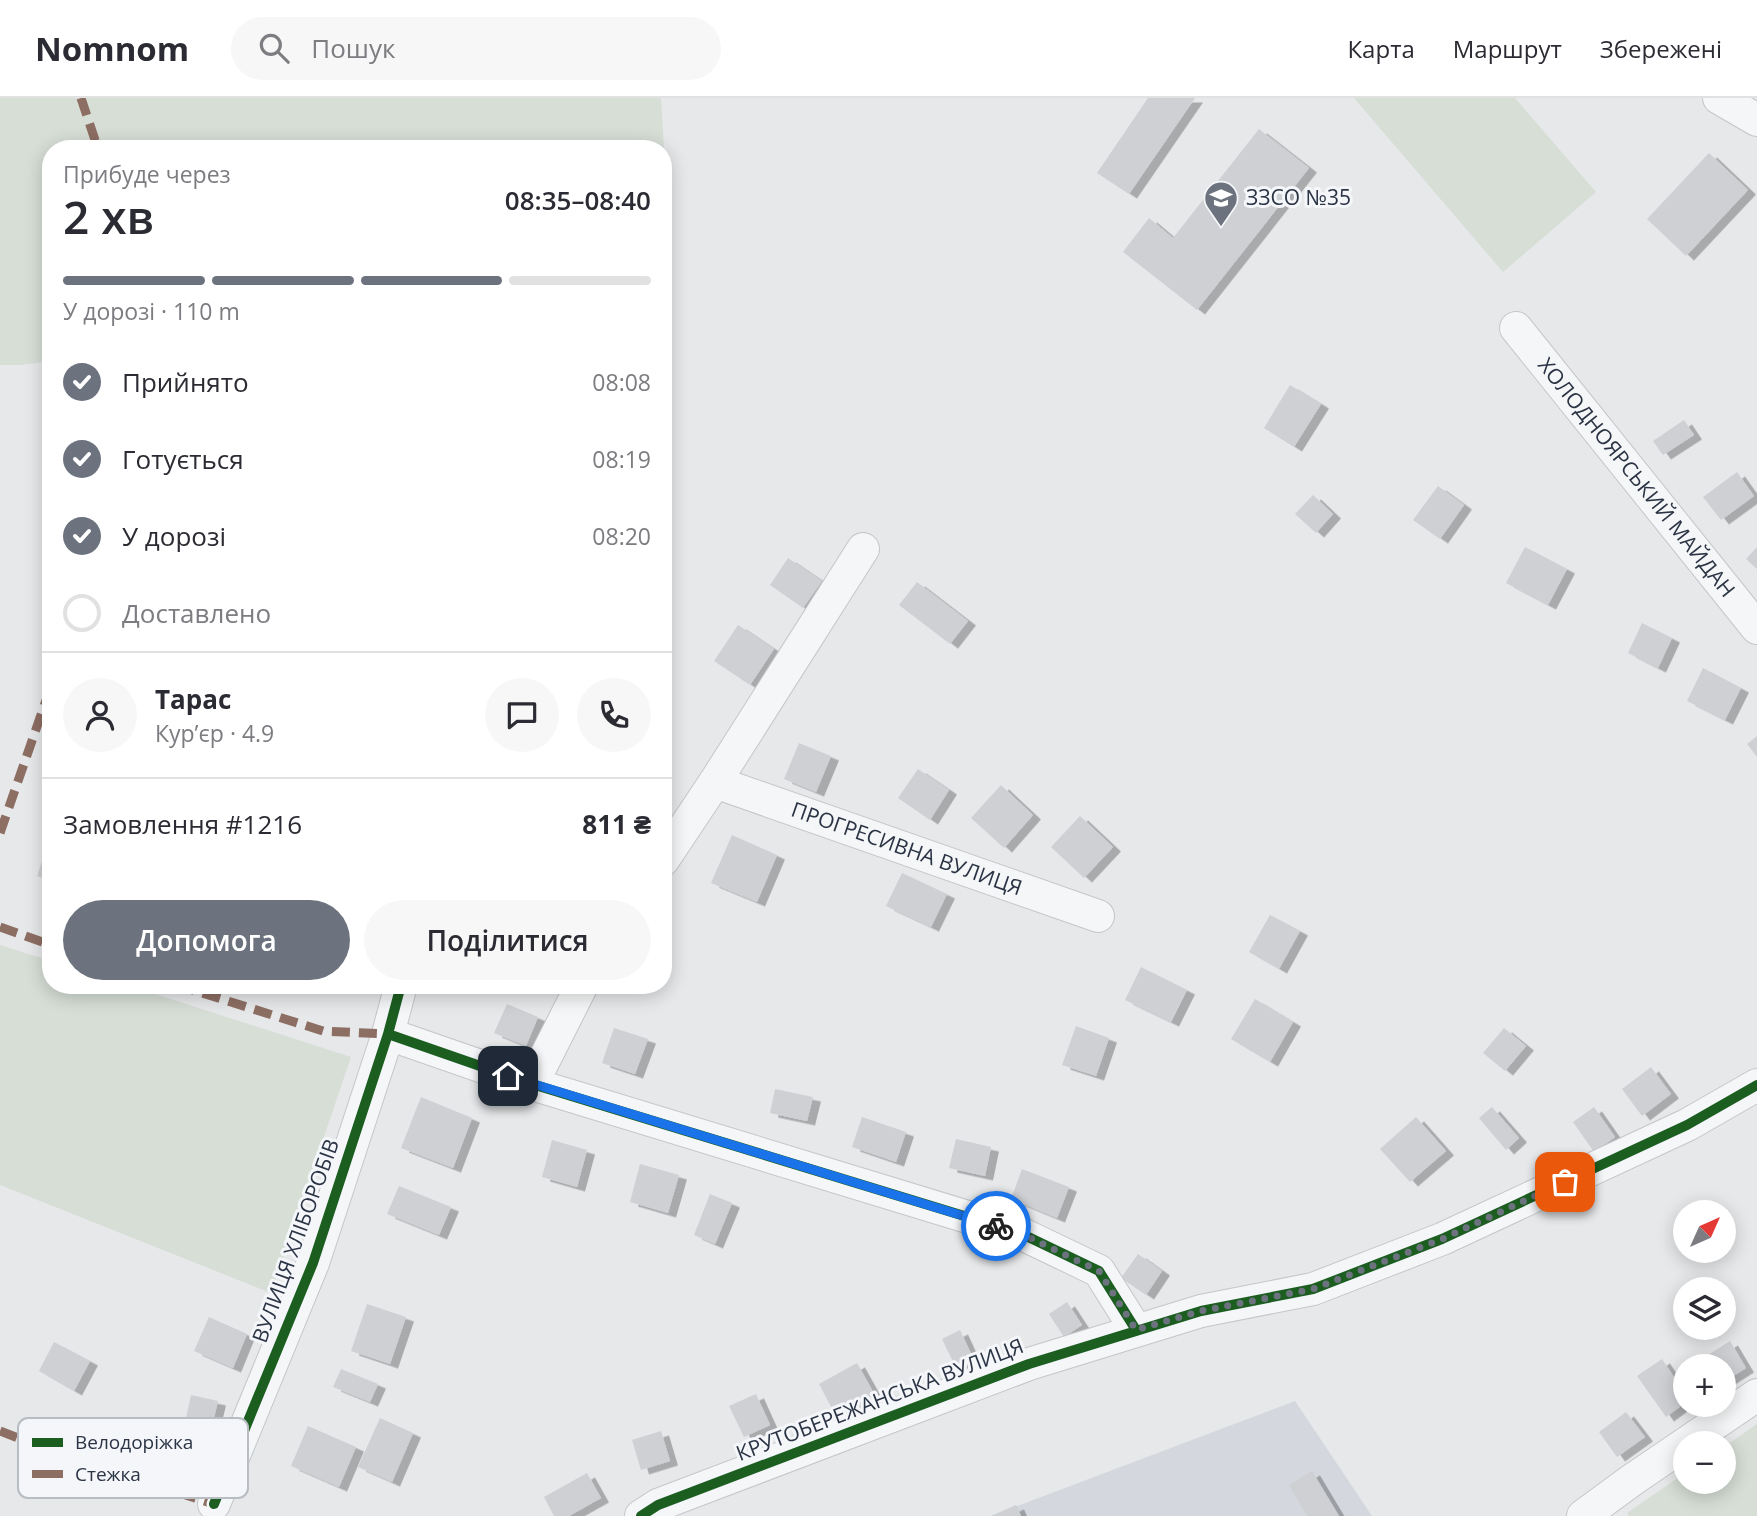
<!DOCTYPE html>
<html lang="uk">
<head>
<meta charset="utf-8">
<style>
  :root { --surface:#fff; --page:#f7f7f7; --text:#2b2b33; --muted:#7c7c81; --line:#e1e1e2; --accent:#6c737f }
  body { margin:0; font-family:"Open Sans",sans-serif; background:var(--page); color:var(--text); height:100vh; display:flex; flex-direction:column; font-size:26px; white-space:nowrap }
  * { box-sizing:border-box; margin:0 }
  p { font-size:23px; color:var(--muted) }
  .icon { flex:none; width:38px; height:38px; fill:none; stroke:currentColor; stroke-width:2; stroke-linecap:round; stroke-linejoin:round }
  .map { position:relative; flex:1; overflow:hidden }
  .side { position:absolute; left:42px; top:42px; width:630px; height:854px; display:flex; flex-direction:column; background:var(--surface); border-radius:28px; box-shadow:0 4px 18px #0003 }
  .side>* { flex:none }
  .needle { width:46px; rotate:45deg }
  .controls { position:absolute; left:1673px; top:1102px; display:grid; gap:14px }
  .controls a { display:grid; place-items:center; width:63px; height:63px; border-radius:50%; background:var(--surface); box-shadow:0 4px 18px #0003; font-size:35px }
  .pin { position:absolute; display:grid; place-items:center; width:60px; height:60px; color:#fff; margin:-30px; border-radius:14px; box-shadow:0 4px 10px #0006 }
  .courier { position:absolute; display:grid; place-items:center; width:70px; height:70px; margin:-35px; border:5px solid #1a73e8; border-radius:50%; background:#fff; color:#222; box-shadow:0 2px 9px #0007 }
  .head em { font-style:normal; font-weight:600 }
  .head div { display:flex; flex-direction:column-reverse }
  .head { display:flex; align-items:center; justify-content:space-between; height:119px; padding:0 21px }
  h1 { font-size:46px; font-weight:600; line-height:52px }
  .bar { display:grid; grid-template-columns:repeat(4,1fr); gap:10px 7px; align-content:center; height:84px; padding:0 21px }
  .bar i { height:9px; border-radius:5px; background:var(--line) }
  .bar .on { background:var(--accent) }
  .bar p { grid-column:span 4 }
  .line { display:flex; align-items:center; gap:18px; padding:0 21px; border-top:2px solid var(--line) }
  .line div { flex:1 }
  .round { display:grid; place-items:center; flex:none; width:74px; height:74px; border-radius:37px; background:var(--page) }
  ol { padding:0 21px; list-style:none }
  li { display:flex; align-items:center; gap:21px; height:77px }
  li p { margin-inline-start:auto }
  li .icon { padding:7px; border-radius:50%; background:var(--accent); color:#fff; stroke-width:4 }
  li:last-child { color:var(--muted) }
  li i { width:38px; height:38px; border:4px solid var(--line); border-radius:50% }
  .action { display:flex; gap:14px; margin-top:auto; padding:14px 21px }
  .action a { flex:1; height:80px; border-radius:42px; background:var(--accent); color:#fff; font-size:28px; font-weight:600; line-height:80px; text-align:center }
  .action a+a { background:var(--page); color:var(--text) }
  header { display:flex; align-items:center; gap:42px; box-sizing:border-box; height:98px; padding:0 35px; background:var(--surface); border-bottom:2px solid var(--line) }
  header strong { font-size:33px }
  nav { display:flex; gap:38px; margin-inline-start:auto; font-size:24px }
  .search { width:490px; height:63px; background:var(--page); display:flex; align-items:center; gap:18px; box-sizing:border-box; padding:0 24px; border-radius:38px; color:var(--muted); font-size:26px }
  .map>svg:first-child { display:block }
  .built { fill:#d4d7dd }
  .green { fill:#d6ded6 }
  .building { fill:#ced0d3; filter:url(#shadow) }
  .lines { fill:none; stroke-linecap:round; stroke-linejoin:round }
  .minor-casing { stroke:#c4c6c8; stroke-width:34 }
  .minor { stroke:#f5f6f7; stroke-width:32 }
  .quiet { stroke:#8d6e63; stroke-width:9; stroke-dasharray:18 9; stroke-linecap:butt }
  .cycleway-casing { stroke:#f4f6f9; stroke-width:15 }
  .cycleway { stroke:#1b5e20; stroke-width:10 }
  .done { stroke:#6c737f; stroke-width:7; stroke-dasharray:0 12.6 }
  .route { stroke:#1a73e8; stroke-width:9 }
  .labels { text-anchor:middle; stroke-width:6; stroke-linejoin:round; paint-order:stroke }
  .poi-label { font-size:21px; fill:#2b3445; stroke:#f4f6f9; text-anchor:start }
  .street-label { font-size:21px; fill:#2b3445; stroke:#f4f6f9 }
  .key { fill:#f4f6f9; stroke:#b8bcc3; stroke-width:2 }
  .key-label { font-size:19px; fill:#2b3445 }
</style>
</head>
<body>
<header>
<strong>Nomnom</strong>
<div class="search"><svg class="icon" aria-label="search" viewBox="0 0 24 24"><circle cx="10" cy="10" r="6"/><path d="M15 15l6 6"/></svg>Пошук</div>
<nav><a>Карта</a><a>Маршрут</a><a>Збережені</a></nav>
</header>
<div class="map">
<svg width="1757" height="1418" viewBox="0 0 1757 1418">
  <defs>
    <filter id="shadow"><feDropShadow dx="8" dy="4.5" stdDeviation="0" flood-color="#0004"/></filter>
  </defs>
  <rect width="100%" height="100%" fill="#e6e8ea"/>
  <path class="built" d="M1295,1303L1372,1418H991Z"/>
  <path class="green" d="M0,0H661L669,137L663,150V51H51V263L21,267H0Z
    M1354,0H1515L1596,94L1503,174Z
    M0,847L51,863V887H127L351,959L271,1195L0,1087Z
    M1757,1326V1418H1629L1627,1415L1685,1375V1384H1724V1349Z"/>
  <path class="building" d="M1148,0H1195L1129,96L1097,75Z
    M1259,31L1309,70L1197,212L1123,154L1149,120L1173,140Z
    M1709,55L1748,92L1686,158L1647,121Z
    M1290,287L1321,306L1294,349L1264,330Z
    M1684,322L1694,337L1663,357L1653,343Z
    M1737,374L1754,398L1721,422L1703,399Z
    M1438,388L1464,407L1440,441L1413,422Z
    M1313,397L1333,416L1316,435L1295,416Z
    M1525,449L1567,471L1548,507L1506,485Z
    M1757,449V471L1746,461Z
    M788,460L822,483L803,510L770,487Z
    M917,484L968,523L950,546L899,507Z
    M1642,525L1672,540L1658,570L1628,555Z
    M738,527L774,551L750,587L714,563Z
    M1703,570L1741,590L1725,622L1687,603Z
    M1757,638V659L1747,646Z
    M799,645L831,658L816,694L784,681Z
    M918,671L949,692L930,722L898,700Z
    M1001,687L1033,717L1004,750L971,720Z
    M1080,718L1113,749L1084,780L1051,749Z
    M732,737L777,757L757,804L711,785Z
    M50,739H51V783L37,778Z
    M902,775L947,796L931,829L886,808Z
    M1270,817L1300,833L1279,871L1249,854Z
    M1141,869L1187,892L1171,924L1125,902Z
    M1255,901L1293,924L1270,964L1231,941Z
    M507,906L538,919L526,948L494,935Z
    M1076,928L1109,940L1096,978L1062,967Z
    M614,930L648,941L635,976L602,965Z
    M1504,930L1526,948L1505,973L1483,955Z
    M1651,969L1671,996L1642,1018L1622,991Z
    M775,991L813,999L807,1023L770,1015Z
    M421,999L472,1020L453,1070L401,1050Z
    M1492,1009L1519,1040L1506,1052L1479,1020Z
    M1594,1009L1615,1039L1594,1054L1573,1024Z
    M862,1019L906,1034L896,1064L852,1049Z
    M1416,1019L1446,1053L1410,1084L1380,1051Z
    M956,1041L991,1049L985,1078L949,1070Z
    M552,1042L587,1052L577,1089L542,1079Z
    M640,1066L679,1077L668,1115L630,1104Z
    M1022,1071L1069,1089L1057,1120L1011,1101Z
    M399,1088L451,1109L439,1137L387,1116Z
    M710,1096L732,1105L715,1146L694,1137Z
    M1138,1156L1162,1173L1146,1197L1121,1180Z
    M1067,1204L1082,1227L1064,1239L1049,1216Z
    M367,1206L406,1219L390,1266L351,1253Z
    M209,1219L247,1236L233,1270L194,1253Z
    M960,1232L973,1260L955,1268L942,1241Z
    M1730,1243L1746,1270L1724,1284V1269H1711L1705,1259Z
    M54,1244L90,1263L74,1293L39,1273Z
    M1662,1261L1685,1296V1305L1666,1319L1637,1278Z
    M857,1265L877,1301L838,1322L819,1286Z
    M341,1271L378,1286L370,1304L333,1289Z
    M756,1296L770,1327L744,1339L729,1308Z
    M191,1297L218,1303L209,1340L183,1334Z
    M1626,1314L1645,1339L1617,1359L1599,1334Z
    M380,1320L413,1335L392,1384L358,1369Z
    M308,1328L356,1349L339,1389L291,1368Z
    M661,1333L670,1363L641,1372L632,1342Z
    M1312,1373L1339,1418H1307L1289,1387Z
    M587,1375L601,1400L569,1418H554L544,1399Z
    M1016,1407L1021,1418H991Z"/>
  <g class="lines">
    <g class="minor-casing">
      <g id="minor">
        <path d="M1719,0L1757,22"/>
        <path id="s1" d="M1516,230L1757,530"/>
        <path id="s2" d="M715,684L1098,818"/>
        <path d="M663,762L715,684L863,451"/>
        <path d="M388,936L532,986L1020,1135L1099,1173L1136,1232"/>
        <path d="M532,986L582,887"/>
        <path d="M214,1406L313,1165L388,936L401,887"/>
        <path d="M641,1418L658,1407L1029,1266L1201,1213L1313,1191L1442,1141L1687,1027L1757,987"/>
        <path d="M1583,1418L1632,1382L1757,1297"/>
      </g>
    </g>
    <use href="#minor" class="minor"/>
    <path class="quiet" d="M81,0L98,51
      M0,735L51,588
      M0,829L51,847
      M177,887L323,933L388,936
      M0,1333L73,1361L214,1406"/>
    <g class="cycleway-casing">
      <path id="cycleway" d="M388,936L532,986L1020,1135L1099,1173L1136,1232
        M214,1406L313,1165L388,936L401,887
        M641,1418L658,1407L1029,1266L1201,1213L1313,1191L1442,1141L1687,1027L1757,987"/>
    </g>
    <use href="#cycleway" class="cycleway"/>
  </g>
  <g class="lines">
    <path class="done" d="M996,1128L1020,1135L1099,1173L1136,1232L1201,1213L1313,1191L1442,1141L1565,1084"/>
    <path class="route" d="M508,978L996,1128"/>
  </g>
  <defs>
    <g id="school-pin" transform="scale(1.75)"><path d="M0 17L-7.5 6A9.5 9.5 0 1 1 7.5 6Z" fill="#6c737f" stroke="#f4f6f9"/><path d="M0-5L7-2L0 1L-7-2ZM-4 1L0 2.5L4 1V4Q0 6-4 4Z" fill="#fff"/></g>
  </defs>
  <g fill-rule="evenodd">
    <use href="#school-pin" x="1221" y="100"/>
  </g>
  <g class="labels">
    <g class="poi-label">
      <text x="1246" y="107">ЗЗСО №35</text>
    </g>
    <g class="street-label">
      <text dy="7" stroke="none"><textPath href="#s1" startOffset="192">ХОЛОДНОЯРСЬКИЙ МАЙДАН</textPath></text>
      <text dy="7" stroke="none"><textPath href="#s2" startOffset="203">ПРОГРЕСИВНА ВУЛИЦЯ</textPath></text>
      <text transform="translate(296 1143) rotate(-70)" y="7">ВУЛИЦЯ ХЛІБОРОБІВ</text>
      <text transform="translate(880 1302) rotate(-21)" y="7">КРУТОБЕРЕЖАНСЬКА ВУЛИЦЯ</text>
    </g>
  </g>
  <rect x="18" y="1320" width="230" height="80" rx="10" class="key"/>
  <rect x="32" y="1340" width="31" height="9" fill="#1b5e20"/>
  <rect x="32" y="1372" width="31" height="8" fill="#8d6e63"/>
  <g class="key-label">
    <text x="75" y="1351">Велодоріжка</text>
    <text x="75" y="1383">Стежка</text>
  </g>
</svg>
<div class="controls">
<a><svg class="needle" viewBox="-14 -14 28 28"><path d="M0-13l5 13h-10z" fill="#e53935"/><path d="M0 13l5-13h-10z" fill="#7c7c81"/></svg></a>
<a><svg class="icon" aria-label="layers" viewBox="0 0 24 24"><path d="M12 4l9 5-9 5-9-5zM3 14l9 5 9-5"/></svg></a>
<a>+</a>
<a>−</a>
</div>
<div class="pin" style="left:1565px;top:1084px;background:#ea580c"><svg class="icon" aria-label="bag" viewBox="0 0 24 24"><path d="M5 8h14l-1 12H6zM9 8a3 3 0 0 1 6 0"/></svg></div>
<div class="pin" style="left:508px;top:978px;background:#1f2937"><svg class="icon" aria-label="home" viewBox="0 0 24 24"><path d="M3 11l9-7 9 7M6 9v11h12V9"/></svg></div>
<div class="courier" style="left:996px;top:1128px"><svg class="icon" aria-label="bike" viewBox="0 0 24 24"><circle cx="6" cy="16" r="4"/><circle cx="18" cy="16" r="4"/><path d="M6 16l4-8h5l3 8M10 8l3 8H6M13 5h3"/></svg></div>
<section class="side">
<div class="head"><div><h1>2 хв</h1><p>Прибуде через</p></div><em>08:35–08:40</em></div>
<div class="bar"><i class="on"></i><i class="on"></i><i class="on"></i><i></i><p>У дорозі · 110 m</p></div>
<ol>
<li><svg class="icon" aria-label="check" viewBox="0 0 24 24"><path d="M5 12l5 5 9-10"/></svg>Прийнято<p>08:08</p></li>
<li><svg class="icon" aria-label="check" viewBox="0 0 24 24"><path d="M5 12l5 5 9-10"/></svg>Готується<p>08:19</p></li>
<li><svg class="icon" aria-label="check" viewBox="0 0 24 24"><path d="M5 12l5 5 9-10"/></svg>У дорозі<p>08:20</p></li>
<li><i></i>Доставлено</li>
</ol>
<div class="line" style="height:126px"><a class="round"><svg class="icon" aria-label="person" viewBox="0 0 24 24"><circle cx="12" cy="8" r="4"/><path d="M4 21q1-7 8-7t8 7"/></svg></a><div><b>Тарас</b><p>Кур’єр · 4.9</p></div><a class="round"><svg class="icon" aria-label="chat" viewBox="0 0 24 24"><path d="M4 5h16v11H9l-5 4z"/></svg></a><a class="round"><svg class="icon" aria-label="phone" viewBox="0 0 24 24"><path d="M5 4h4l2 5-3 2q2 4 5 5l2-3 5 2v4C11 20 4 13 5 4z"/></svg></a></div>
<div class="line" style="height:91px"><div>Замовлення #1216</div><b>811 ₴</b></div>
<div class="action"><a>Допомога</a><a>Поділитися</a></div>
</section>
</div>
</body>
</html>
